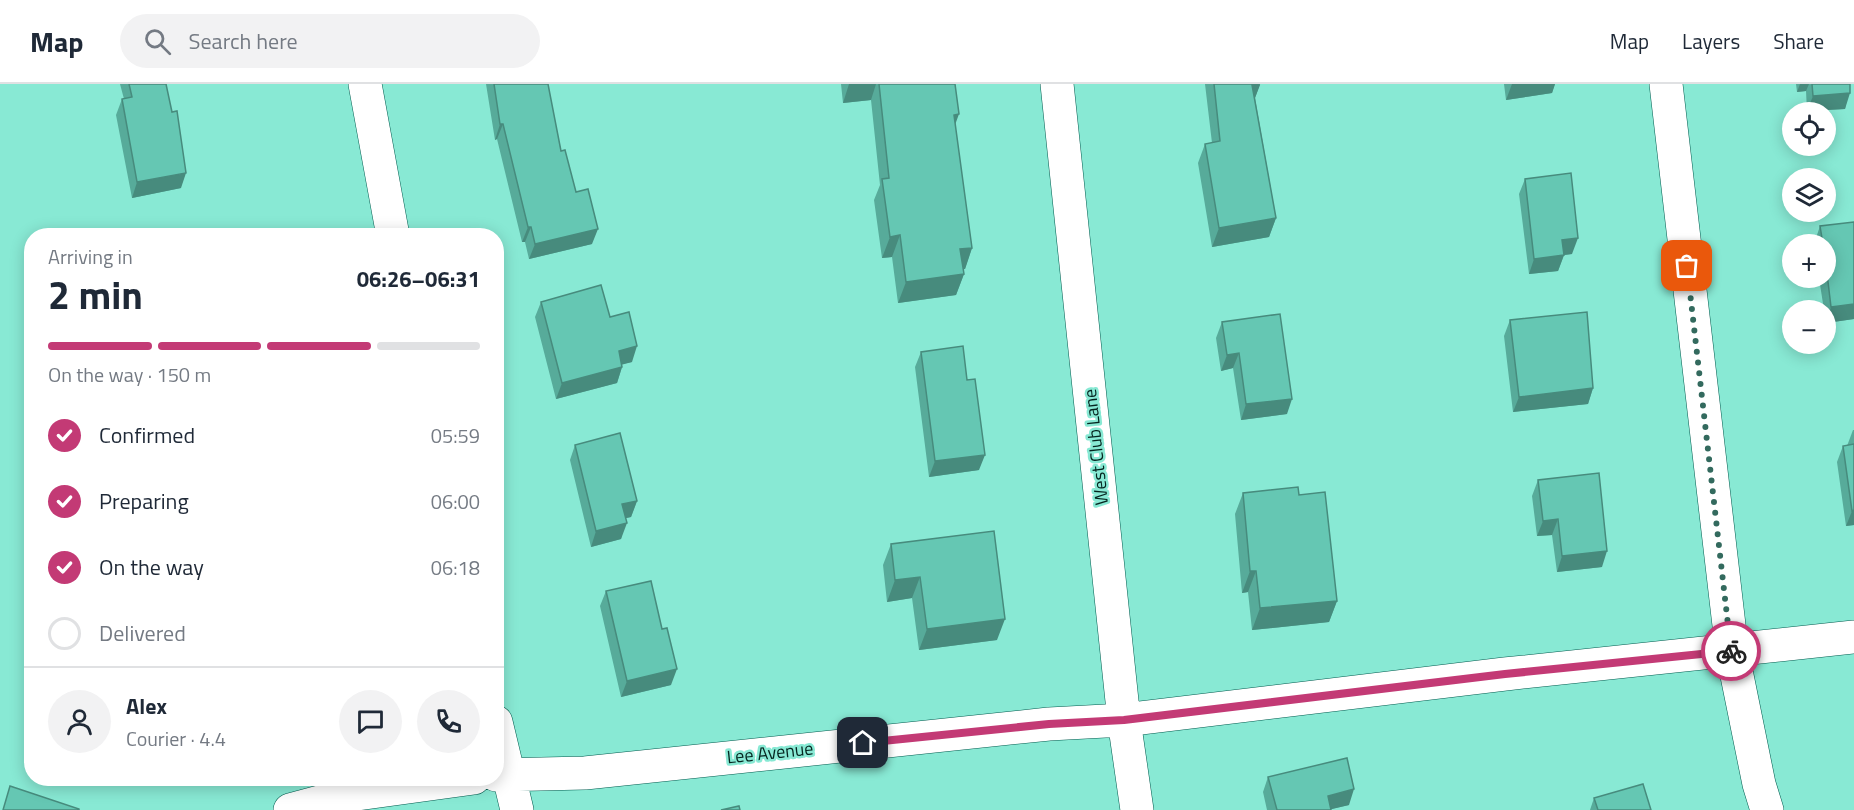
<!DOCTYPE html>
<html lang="en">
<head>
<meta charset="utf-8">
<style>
  :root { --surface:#fff; --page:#f2f2f3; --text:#1f2937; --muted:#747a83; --line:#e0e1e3; --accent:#c33a75 }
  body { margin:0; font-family:"Titillium Web",sans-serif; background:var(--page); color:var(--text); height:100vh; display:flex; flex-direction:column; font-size:22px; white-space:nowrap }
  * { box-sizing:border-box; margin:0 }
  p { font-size:20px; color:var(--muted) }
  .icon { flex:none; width:33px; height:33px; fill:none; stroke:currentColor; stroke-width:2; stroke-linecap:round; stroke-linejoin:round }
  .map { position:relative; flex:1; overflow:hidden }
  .side { position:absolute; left:24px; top:144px; width:480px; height:558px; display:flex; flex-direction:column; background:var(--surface); border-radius:24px; box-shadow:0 3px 15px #0003 }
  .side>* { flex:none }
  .buttons { position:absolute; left:1782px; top:18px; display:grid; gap:12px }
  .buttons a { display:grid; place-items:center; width:54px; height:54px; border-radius:50%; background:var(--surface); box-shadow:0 3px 15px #0003; font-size:30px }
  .pin { position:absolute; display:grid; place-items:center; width:51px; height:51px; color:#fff; margin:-26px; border-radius:12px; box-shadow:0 3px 9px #0006 }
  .courier { position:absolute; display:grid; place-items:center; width:60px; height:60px; margin:-30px; border:4px solid #c33a75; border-radius:50%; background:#fff; color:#222; box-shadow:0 2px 8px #0007 }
  .head em { font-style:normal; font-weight:700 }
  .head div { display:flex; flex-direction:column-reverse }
  .head { display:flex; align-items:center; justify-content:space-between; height:102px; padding:0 24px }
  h1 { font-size:39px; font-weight:700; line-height:45px }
  .bar { display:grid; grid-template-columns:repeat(4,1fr); gap:9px 6px; align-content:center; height:72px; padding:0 24px }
  .bar i { height:8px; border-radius:4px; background:var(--line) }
  .bar .selected { background:var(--accent) }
  .bar p { grid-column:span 4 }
  .line { display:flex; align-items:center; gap:15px; padding:0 24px; border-top:2px solid var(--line) }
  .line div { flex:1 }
  .round { display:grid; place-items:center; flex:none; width:63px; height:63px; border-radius:32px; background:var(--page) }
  ol { padding:0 24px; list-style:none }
  li { display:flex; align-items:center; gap:18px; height:66px }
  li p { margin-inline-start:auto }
  li .icon { padding:6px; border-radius:50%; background:var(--accent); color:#fff; stroke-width:4 }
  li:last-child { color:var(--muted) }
  li i { width:33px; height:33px; border:3px solid var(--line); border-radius:50% }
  header { display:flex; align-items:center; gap:36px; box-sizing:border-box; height:84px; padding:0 30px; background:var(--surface); border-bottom:2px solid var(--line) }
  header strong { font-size:28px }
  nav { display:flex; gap:33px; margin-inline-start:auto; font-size:21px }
  .search { width:420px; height:54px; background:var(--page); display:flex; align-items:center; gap:15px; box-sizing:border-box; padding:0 21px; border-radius:33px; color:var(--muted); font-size:22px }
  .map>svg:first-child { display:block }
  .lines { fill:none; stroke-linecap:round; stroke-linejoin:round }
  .minor-casing { stroke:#015c4f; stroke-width:34 }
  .minor { stroke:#fff; stroke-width:33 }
  .wall { fill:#57ab9a }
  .shaded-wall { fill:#478b7d }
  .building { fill:#65c7b3; stroke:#478b7d; stroke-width:1.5 }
  .done { stroke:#336a5e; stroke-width:6; stroke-dasharray:0 10.8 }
  .route { stroke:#c33a75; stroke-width:8 }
  .labels { text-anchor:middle; stroke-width:5; stroke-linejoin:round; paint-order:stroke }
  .street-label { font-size:18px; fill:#05251f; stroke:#88e9d4 }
</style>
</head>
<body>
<header>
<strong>Map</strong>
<div class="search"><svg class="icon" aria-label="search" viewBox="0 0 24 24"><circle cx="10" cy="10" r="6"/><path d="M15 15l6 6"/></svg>Search here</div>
<nav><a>Map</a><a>Layers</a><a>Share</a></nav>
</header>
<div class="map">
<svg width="1854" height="726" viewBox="0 0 1854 726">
  <rect width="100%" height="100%" fill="#88e9d4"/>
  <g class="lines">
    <g class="minor-casing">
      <path id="minor" d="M365,0L393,152
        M1057,0L1124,636L1137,726
        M1666,0L1732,567L1759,700L1767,726
        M496,638L517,726
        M496,691L585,689L1049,640L1124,636L1505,590L1854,553
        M290,726L342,712L474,694"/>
    </g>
    <use href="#minor" class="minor"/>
  </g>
  <path class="wall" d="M120,0H166L181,104L132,114L116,31L122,15H124Z
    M486,0H548L561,67L592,160L529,175L525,158H522L497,55L495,56Z
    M841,0H955V40L972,164L965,185H963L964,190L956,211L898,219L892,173L882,174L874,116L880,101L871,16L843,19Z
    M1205,0H1260L1255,14L1276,134L1269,153L1212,163L1198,79L1205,60L1212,59Z
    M1504,0H1555L1552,9L1506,16Z
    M1796,0H1850L1845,25L1807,27L1806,7L1797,8Z
    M1525,95L1572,170L1564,171L1558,187L1529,190L1519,110Z
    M1820,142L1854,235L1826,239V226H1824L1819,194H1826V160H1815V157Z
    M541,218L610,233L632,278L622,280V283L617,299L556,315L535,233Z
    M1510,236L1593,304L1588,320L1513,328L1504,252Z
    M1222,238L1287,330L1241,336L1233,284L1221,287L1216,254Z
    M921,268L979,386L929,393L915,283Z
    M1853,346H1854V441L1846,442L1837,378L1843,362H1847Z
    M575,361L637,417L631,433L626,434L621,455L591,463L570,376Z
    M1538,396L1602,483L1557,488L1552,451L1537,452L1532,412Z
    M1243,409L1299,411L1337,517L1329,538L1252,546L1248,508L1242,509L1235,430Z
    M891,460L997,556L919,566L912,514L887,518L883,481Z
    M606,507L671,601L621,613L600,522Z
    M1268,693L1349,721L1331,725V726H1267L1263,708Z
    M110,694H121L114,700Z
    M1594,714L1651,726H1590Z"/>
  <path class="shaded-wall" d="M849,0H876L871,16L843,19Z
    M1512,0H1555L1552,9L1506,16Z
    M1800,0H1809L1806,7L1797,8Z
    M1252,1H1260L1253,19Z
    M1850,9L1845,25L1807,27L1813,12Z
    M959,30L951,52L954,31Z
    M500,40H503L497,55L495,56Z
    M186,89L181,104L132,114L137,98Z
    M1276,134L1269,153L1212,163L1219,144Z
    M528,143H531L525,158H522Z
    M598,145L592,160L529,175L535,160Z
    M900,151L892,173L882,174L890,153Z
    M1578,154L1572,170L1556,172L1562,156Z
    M972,164L965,185L952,187L960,165Z
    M1564,171L1558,187L1529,190L1534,175Z
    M964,190L956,211L898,219L906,198Z
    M1854,220V235L1826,239L1831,223Z
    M637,262L632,278L613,283L619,267Z
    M1239,269L1233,284L1221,287L1227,271Z
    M622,283L617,299L556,315L562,299Z
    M1593,304L1588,320L1513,328L1519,313Z
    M1292,315L1287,330L1241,336L1246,320Z
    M985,371L979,386L929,393L935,377Z
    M637,417L631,433L617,436L622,420Z
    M1854,426V441L1846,442L1852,427Z
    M1558,435L1552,451L1537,452L1543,437Z
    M627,439L621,455L591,463L596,447Z
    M1607,467L1602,483L1557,488L1562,472Z
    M1250,487H1256L1248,508L1242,509Z
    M920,493L912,514L887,518L895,496Z
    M1337,517L1329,538L1252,546L1260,524Z
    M1005,535L997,556L919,566L927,545Z
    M677,585L671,601L621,613L627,597Z
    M116,694H121L114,700Z
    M1354,705L1349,721L1328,726V712Z"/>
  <path class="building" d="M129,0H166L172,28L177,27L186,89L137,98L122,15L132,13Z
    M494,0H548L561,67L565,66L576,108L588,105L598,145L535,160L531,143H528L503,40H500Z
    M879,0H955L959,30L954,31L972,164L960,165L964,190L906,198L900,151L890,153L882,95L889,94Z
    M1214,0H1260L1252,1L1276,134L1219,144L1205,60L1220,57Z
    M1812,0H1850V9L1813,12Z
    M1571,89L1578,154L1562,156L1564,171L1534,175L1525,95Z
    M1854,138V220L1831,223L1826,181V160H1823L1820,142Z
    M601,201L610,233L629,228L637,262L619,267L622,283L562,299L541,218Z
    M1587,228L1593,304L1519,313L1510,236Z
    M1280,230L1292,315L1246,320L1239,269L1227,271L1222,238Z
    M963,262L967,296L975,295L985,371L935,377L921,268Z
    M620,349L637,417L622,420L627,439L596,447L575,361Z
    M1854,360V426L1852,427L1843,362Z
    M1599,389L1607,467L1562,472L1558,435L1543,437L1538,396Z
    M1298,403L1299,411L1325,408L1337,517L1260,524L1256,487H1250L1243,409Z
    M994,447L1005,535L927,545L920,493L895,496L891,460Z
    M651,497L662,545L667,544L677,585L627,597L606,507Z
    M1347,674L1354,705L1328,712L1331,726H1277L1268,693Z
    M1643,700L1651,726H1598L1594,714Z
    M10,702L79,725V726H3Z
    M739,722L740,726H721Z"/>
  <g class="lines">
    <path class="done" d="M1687,182L1731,567"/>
    <path class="route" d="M863,659L1049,640L1124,636L1505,590L1731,567"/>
  </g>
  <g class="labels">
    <g class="street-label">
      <text transform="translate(1096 363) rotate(-96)" y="6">West Club Lane</text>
      <text transform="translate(770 669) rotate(-6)" y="6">Lee Avenue</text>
    </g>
  </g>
</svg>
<div class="buttons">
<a><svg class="icon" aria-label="locate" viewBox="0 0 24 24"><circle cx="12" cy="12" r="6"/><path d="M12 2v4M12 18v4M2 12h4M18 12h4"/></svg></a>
<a><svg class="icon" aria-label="layers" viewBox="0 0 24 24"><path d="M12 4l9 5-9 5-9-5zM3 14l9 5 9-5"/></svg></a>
<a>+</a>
<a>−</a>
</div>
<div class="pin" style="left:1687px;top:182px;background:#ea580c"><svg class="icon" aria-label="bag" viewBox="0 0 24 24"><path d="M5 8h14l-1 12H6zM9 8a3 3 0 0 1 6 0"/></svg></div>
<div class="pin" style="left:863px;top:659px;background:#1f2937"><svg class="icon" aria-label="home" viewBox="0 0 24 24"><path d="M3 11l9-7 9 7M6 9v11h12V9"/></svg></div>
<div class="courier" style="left:1731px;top:567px"><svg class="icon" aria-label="bike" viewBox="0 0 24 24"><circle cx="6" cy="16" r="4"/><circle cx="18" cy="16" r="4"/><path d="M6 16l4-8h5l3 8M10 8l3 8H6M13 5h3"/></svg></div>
<section class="side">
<div class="head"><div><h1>2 min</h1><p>Arriving in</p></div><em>06:26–06:31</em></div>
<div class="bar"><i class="selected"></i><i class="selected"></i><i class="selected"></i><i></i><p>On the way · 150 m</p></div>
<ol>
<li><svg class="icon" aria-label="check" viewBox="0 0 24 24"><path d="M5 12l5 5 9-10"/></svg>Confirmed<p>05:59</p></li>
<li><svg class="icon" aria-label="check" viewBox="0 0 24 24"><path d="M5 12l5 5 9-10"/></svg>Preparing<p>06:00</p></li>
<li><svg class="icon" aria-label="check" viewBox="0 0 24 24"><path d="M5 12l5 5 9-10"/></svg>On the way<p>06:18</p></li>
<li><i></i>Delivered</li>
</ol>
<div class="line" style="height:108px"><a class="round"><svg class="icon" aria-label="person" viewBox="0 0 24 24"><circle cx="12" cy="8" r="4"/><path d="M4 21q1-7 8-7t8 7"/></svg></a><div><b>Alex</b><p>Courier · 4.4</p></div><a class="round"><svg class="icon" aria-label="chat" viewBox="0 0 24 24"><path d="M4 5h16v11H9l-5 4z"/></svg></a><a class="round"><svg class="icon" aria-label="phone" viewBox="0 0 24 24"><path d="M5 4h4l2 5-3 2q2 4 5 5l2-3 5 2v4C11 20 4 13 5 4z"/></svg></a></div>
</section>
</div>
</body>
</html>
